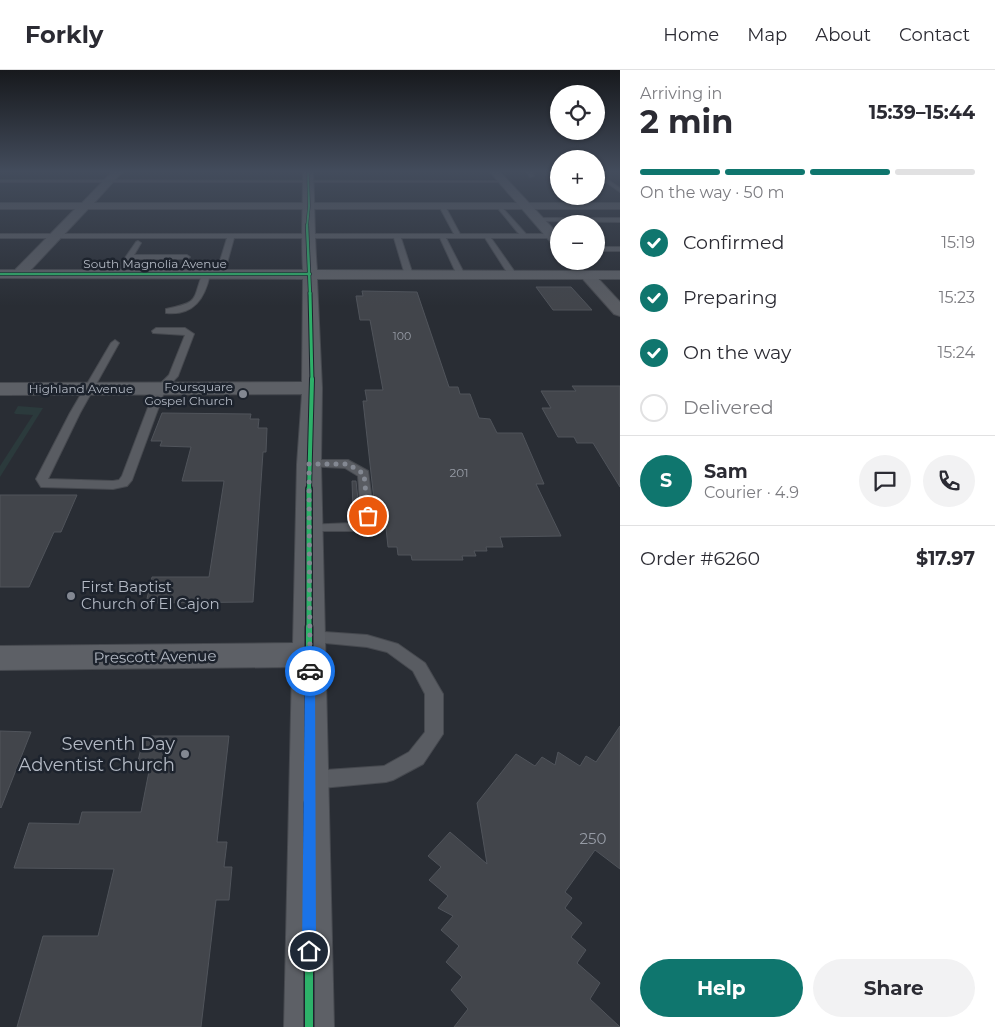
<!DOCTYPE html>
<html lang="en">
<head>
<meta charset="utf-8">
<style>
  :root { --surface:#fff; --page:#f2f2f3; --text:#2b2b33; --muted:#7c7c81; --line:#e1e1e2; --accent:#0f766e }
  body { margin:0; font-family:Montserrat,sans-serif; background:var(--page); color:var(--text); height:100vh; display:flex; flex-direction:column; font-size:19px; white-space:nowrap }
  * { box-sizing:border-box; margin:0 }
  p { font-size:16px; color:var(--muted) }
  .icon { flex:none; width:28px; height:28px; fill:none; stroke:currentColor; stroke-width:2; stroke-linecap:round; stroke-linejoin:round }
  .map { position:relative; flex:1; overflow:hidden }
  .panel { display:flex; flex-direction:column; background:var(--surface); width:375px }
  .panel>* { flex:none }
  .buttons { position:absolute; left:550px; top:15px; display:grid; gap:10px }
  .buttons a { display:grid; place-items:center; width:55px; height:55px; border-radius:50%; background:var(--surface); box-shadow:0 1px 4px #0004; font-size:25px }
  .pin { position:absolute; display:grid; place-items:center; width:42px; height:42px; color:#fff; margin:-21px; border:2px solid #fff; border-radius:50%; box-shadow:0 1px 5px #0007 }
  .courier { position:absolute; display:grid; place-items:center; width:50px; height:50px; margin:-25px; border:4px solid #1a73e8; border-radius:50%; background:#fff; color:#222; box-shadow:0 1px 6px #0007 }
  .overview em { font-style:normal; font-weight:700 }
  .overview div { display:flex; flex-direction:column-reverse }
  .overview { display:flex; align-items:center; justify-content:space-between; height:85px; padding:0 20px }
  h1 { font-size:32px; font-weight:700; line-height:38px }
  .bar { display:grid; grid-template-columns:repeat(4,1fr); gap:8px 5px; align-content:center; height:60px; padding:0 20px }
  .bar i { height:6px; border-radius:4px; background:var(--line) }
  .bar .active { background:var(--accent) }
  .bar p { grid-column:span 4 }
  .line { display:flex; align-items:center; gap:12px; padding:0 20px; border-top:1px solid var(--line) }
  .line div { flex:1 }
  .round { display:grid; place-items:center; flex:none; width:52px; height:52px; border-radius:26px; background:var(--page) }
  ol { padding:0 20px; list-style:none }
  li { display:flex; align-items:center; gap:15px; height:55px }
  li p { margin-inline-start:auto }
  li .icon { padding:5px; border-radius:50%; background:var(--accent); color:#fff; stroke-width:4 }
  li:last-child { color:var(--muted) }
  li i { width:28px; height:28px; border:2px solid var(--line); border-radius:50% }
  .primary-button { display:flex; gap:10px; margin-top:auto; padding:10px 20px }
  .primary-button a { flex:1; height:58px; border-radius:30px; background:var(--accent); color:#fff; font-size:20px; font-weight:700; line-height:58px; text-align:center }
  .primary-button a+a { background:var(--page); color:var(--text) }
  header { display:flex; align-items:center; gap:30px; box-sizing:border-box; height:70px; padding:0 25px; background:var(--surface); border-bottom:1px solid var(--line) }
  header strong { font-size:24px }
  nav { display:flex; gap:28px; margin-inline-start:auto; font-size:18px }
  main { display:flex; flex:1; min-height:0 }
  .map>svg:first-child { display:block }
  .green { fill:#2b3a3c }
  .building { fill:#42454b; stroke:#50545b }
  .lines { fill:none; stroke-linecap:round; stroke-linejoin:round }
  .lane-casing { stroke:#46494f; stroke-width:2 }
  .street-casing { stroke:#46494f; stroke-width:2 }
  .secondary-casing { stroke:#46494f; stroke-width:2 }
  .lane { fill:#595c62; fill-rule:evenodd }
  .street { fill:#595c62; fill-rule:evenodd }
  .secondary { fill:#5d6066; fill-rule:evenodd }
  .cycleway-far6-casing { stroke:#1d232d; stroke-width:3 }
  .cycleway-far5-casing { stroke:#1d232d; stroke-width:4 }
  .cycleway-far4-casing { stroke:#1d232d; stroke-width:5 }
  .cycleway-far3-casing { stroke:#1d232d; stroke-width:6 }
  .cycleway-far2-casing { stroke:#1d232d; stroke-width:8 }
  .cycleway-far1-casing { stroke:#1d232d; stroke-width:9 }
  .cycleway-casing { stroke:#1d232d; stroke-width:11 }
  .cycleway-far6 { stroke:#2db169; stroke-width:2 }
  .cycleway-far5 { stroke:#2db169; stroke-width:2.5 }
  .cycleway-far4 { stroke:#2db169; stroke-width:3 }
  .cycleway-far3 { stroke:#2db169; stroke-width:4 }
  .cycleway-far2 { stroke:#2db169; stroke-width:5 }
  .cycleway-far1 { stroke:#2db169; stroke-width:6 }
  .cycleway { stroke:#2db169; stroke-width:8 }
  .route { fill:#1a73e8 }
  .done { stroke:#838892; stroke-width:5; stroke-dasharray:0 9 }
  .poi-dot { fill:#838892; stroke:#1d232d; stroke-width:2 }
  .labels { text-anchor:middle; stroke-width:5; stroke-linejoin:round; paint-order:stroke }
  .far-number-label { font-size:11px; fill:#979ca6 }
  .far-street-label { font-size:12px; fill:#b3b9c4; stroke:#1d232d }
  .far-poi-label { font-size:12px; fill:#b3b9c4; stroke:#1d232d; text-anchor:end }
  .number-label { font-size:12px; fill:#979ca6 }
  .poi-label { font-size:15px; fill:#b3b9c4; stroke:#1d232d; text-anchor:start }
  .street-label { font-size:15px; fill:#b3b9c4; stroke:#1d232d }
  .near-number-label { font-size:15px; fill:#979ca6 }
  .near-poi-label { font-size:18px; fill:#b3b9c4; stroke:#1d232d; text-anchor:end }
</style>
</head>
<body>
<header>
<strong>Forkly</strong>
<nav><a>Home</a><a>Map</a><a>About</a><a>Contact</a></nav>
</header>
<main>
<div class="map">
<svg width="620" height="957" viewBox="0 0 620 957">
  <rect width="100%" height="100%" fill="#292d34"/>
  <path class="green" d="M18,336L43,338L0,407V396L33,345L16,344L14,343Z"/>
  <path class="building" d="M536,217H571L592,240H553Z
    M362,221L417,222L449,317H458L460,324H470L479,348L490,349L497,363H522L544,414H536L561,466L500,467L503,477H486L487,481H474L476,486H462L463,490H412L411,485H398L397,477H388L384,439H375L363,331H367L365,320H383L370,250H360L356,226H363Z
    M572,316H620V417L593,373H577L574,367H558L542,338H551L541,321H576Z
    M162,343L251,344L250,349H259L258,358H267L266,382H263L253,532L146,533L152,507H209L224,411H182L191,377L160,376L162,371H151Z
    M352,411H356L359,439H353Z
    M0,425H77L61,462H54L29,517H0Z
    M620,656V799L595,780L565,822L572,828L565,838L582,853L571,867L586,880L577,893L600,913L590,929L620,957H454L468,939L451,920L462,907L446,892L459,876L441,860L453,846L438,838L448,826L429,810L441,797L428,786L450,762L487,794L477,733L516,684L535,696L542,687L555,695L558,682L580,696L586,686L596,692Z
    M0,661L31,662L1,738L0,737Z
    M144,666H229L217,772H227L224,797H232L229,830H216L201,957H17L43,866H98L114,799L14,798L29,753L79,754L82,742H141L151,691H138Z"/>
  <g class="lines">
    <g class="lane-casing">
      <path id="lane" d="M527,102H532L534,106L530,107Z
        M554,102H559V106Z
        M596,102L620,118V122L596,105Z
        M0,110L502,111L504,112H0Z
        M442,134L445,136L460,164H519L496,136L499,134L526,164H553L556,166L553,168H491L517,205L513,207H510L485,168H446L465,205L461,207L457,205L440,168H401L413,205L409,207L405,205L394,168H234L224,204L220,206L216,204L227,168H0V164H454L439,136Z
        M537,148H620V152L535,151Z
        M138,171L141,173L134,185H187L190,187L187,189H131L121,206H115L114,204L136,172Z
        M596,177H620V181H596Z
        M203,202L210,204C205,228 194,246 166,243V239C200,232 192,231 203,202Z
        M156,258H185L194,264L178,306L165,320L132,410L127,416L113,419L41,417L36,409L70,343L111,273L115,270L119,273L80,343L48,409L113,411L119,410L122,406L155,319L169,305L185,265L153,263L152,261Z
        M309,390H348L368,401L374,446L366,458L353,461H304L302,458L304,455L353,453L356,452L361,446L358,406L345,398L305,396L303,394L305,392Z
        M310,561L367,565L398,574L425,593L443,624V664L423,694L393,710L386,712L311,719L304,716L301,710L304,704L311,701L384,696L409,682L425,662V624L413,601L387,582L367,577L304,571L302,567L304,563Z"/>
    </g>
    <g class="street-casing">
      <path id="street" d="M112,102H122L94,133H620V139H88L24,207H14L12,204L14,201L75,139H0V133H82Z
        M587,201L592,202L620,232V246L614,244L582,208L580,205L582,202Z"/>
    </g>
    <g class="secondary-casing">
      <path id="secondary" d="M303,102H313C315,135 314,167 317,200L620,201V209H317L322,318L321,394L334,957H284L292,597L0,600V576L293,573L297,394L302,324L0,325V313L302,312L303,209L0,208V200H303C301,167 303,135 303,102Z
        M490,102H500L559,165V177L554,176Z"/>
    </g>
    <use href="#lane" class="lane"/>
    <use href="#street" class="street"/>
    <use href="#secondary" class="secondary"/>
    <g class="cycleway-far6-casing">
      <path id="cycleway-far6" d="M307,157L309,136L308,102"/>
    </g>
    <g class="cycleway-far5-casing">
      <path id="cycleway-far5" d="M307,155L310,224
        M0,204H310"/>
    </g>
    <g class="cycleway-far4-casing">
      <path id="cycleway-far4" d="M310,223L312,311"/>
    </g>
    <g class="cycleway-far3-casing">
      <path id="cycleway-far3" d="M309,420L312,309"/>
    </g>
    <g class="cycleway-far2-casing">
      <path id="cycleway-far2" d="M309,419V558"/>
    </g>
    <g class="cycleway-far1-casing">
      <path id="cycleway-far1" d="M309,557V734"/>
    </g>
    <g class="cycleway-casing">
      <path id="cycleway" d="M309,733V957"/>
    </g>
    <use href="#cycleway-far6" class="cycleway-far6"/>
    <use href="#cycleway-far5" class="cycleway-far5"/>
    <use href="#cycleway-far4" class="cycleway-far4"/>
    <use href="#cycleway-far3" class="cycleway-far3"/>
    <use href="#cycleway-far2" class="cycleway-far2"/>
    <use href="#cycleway-far1" class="cycleway-far1"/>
    <use href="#cycleway" class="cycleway"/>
  </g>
  <linearGradient id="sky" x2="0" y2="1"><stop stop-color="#17191d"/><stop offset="0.43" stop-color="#434c5c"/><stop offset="1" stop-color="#434c5c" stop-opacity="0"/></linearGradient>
  <rect width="620" height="236" fill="url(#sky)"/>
  <path class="route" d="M310,597L315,601L316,881L314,886L309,888L304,886L302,881L305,601Z"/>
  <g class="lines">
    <path class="done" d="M310,601L309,394H348L364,404L368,446"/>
  </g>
  <g class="poi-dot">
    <circle cx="243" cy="324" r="5"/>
    <circle cx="71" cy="526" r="5"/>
    <circle cx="185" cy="684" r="5"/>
  </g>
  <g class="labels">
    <g class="far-number-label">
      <text x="402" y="270">100</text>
    </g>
    <g class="far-street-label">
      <text x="155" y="198">South Magnolia Avenue</text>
      <text x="81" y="323">Highland Avenue</text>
    </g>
    <g class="far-poi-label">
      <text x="233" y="321">Foursquare<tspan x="233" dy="14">Gospel Church</tspan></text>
    </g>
    <g class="number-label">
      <text x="459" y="407">201</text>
    </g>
    <g class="poi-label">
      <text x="81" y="522">First Baptist<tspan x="81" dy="17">Church of El Cajon</tspan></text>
    </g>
    <g class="street-label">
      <text transform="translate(155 587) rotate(-1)" y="5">Prescott Avenue</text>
    </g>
    <g class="near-number-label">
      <text x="593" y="774">250</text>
    </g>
    <g class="near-poi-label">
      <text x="175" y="680">Seventh Day<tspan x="175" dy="21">Adventist Church</tspan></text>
    </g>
  </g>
</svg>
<div class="buttons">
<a><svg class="icon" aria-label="locate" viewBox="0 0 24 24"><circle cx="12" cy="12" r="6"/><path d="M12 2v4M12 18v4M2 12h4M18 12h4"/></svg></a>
<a>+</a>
<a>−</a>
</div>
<div class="pin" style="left:368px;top:446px;background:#ea580c"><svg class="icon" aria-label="bag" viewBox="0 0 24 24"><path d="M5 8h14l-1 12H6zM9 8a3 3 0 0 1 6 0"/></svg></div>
<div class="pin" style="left:309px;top:881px;background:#1f2937"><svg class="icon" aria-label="home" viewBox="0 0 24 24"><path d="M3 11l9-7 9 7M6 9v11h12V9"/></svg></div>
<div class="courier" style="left:310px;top:601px"><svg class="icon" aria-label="car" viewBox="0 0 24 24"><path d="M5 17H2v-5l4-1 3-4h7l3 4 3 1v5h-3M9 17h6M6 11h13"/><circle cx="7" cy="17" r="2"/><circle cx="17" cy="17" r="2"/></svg></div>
</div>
<section class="panel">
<div class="overview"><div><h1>2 min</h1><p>Arriving in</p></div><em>15:39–15:44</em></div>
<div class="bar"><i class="active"></i><i class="active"></i><i class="active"></i><i></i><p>On the way · 50 m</p></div>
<ol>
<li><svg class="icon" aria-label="check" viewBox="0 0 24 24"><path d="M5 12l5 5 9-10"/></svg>Confirmed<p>15:19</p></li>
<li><svg class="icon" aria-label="check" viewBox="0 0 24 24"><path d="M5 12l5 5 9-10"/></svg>Preparing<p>15:23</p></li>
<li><svg class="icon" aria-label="check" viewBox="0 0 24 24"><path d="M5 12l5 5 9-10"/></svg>On the way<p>15:24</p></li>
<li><i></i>Delivered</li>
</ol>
<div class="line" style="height:90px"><b class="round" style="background:var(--accent);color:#fff">S</b><div><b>Sam</b><p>Courier · 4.9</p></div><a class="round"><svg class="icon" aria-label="chat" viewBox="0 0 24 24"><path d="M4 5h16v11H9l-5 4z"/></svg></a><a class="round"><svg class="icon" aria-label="phone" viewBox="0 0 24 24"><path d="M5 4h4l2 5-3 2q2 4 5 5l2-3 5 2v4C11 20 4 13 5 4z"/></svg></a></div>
<div class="line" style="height:65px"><div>Order #6260</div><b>$17.97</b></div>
<div class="primary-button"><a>Help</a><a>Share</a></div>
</section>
</main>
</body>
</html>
